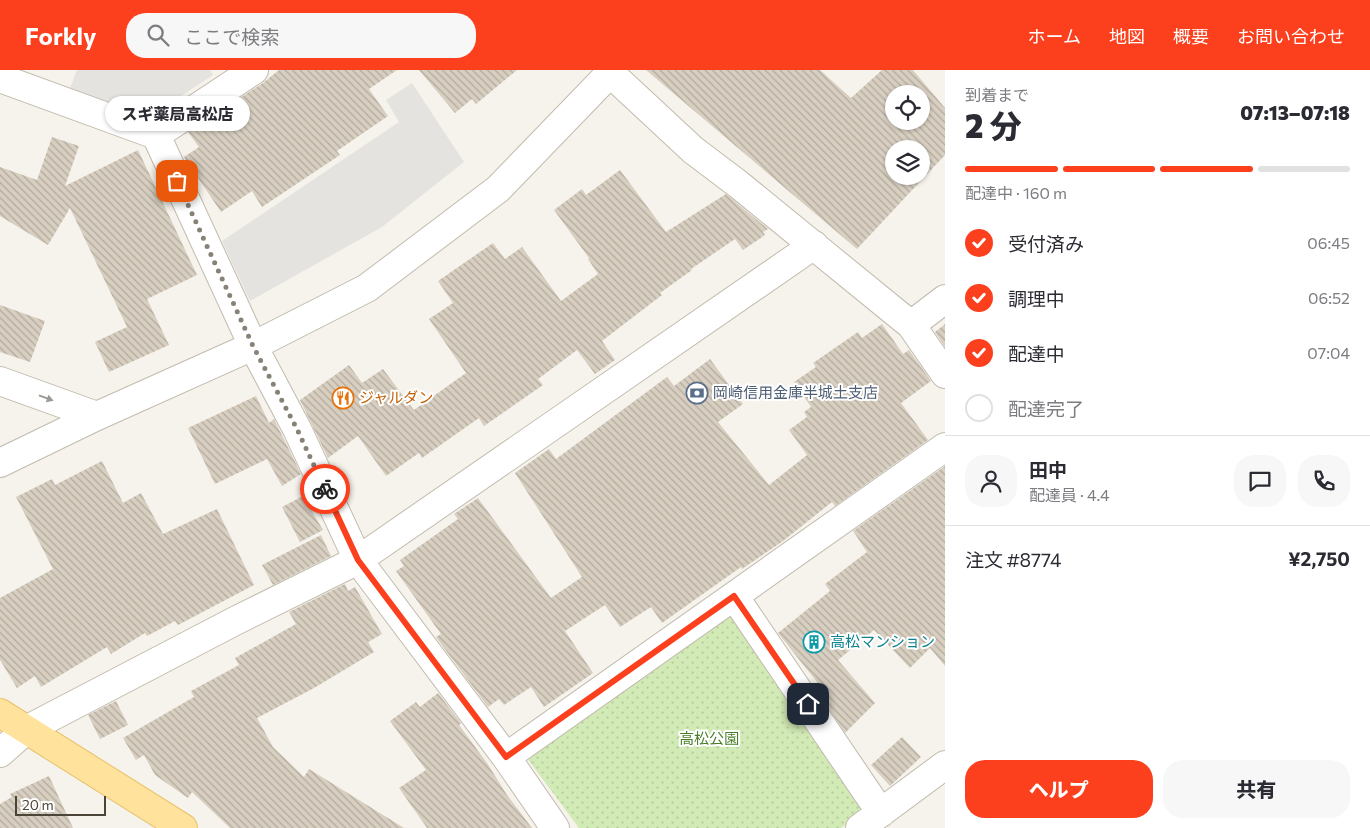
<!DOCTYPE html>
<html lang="ja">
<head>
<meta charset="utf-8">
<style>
  :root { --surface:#fff; --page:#f7f7f7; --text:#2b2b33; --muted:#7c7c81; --line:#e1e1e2; --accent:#fc3f1d }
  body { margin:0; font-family:Commissioner,"Noto Sans JP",sans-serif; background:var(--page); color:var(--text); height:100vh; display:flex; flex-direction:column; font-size:19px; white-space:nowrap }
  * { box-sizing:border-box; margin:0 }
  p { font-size:16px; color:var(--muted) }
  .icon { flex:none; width:28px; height:28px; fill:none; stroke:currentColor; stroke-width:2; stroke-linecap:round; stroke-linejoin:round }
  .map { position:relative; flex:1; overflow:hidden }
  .sheet { display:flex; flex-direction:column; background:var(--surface); width:425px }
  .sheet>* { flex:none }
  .controls { position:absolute; left:885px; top:15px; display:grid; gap:10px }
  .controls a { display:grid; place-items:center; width:45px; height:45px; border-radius:50%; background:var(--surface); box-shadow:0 1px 4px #0004; font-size:25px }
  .scale { position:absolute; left:15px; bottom:12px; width:91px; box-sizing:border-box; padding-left:5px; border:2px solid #4b4439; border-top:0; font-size:14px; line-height:18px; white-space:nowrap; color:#4b4439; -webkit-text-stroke:4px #fff; paint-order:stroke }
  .pin { position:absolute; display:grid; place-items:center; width:42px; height:42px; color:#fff; margin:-21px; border-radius:10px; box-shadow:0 2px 8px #0006 }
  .courier { position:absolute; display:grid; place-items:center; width:50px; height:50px; margin:-25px; border:4px solid #fc3f1d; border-radius:50%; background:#fff; color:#222; box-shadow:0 1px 6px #0007 }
  .bubble { position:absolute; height:35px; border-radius:18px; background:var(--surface); box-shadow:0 1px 4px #0004; font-size:16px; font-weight:800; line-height:35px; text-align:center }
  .summary em { font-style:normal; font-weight:800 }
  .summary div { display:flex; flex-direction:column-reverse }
  .summary { display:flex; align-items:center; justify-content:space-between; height:85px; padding:0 20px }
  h1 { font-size:32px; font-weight:800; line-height:38px }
  .bar { display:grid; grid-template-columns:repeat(4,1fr); gap:8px 5px; align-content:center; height:60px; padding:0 20px }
  .bar i { height:6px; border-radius:4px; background:var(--line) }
  .bar .on { background:var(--accent) }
  .bar p { grid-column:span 4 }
  .line { display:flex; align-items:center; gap:12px; padding:0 20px; border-top:1px solid var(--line) }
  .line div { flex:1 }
  .round { display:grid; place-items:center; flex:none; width:52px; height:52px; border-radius:20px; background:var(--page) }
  ol { padding:0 20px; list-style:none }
  li { display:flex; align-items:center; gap:15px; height:55px }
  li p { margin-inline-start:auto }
  li .icon { padding:5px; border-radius:50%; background:var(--accent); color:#fff; stroke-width:4 }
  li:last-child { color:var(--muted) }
  li i { width:28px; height:28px; border:2px solid var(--line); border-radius:50% }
  .cta { display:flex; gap:10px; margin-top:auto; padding:10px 20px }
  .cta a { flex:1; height:58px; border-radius:20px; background:var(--accent); color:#fff; font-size:20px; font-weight:800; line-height:58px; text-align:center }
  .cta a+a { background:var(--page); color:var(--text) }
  header { display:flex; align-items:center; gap:30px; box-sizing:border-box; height:70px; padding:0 25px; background:var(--accent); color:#fff }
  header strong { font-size:24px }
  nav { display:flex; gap:28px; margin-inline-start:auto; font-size:18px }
  .search { width:350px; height:45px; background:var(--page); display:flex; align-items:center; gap:12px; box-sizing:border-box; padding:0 18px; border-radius:20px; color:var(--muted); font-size:19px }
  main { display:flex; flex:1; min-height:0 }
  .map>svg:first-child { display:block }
  .park { fill:url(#park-dots) }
  .parking { fill:#e5e3e0 }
  .building { fill:url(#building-back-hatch); fill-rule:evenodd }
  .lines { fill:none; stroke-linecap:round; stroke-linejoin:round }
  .minor-casing { stroke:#c2bbae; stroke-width:30 }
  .major-casing { stroke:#e6c16a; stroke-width:30 }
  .minor { stroke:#fff; stroke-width:28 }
  .major { stroke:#ffe39c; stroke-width:28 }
  .oneway { fill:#9c9892 }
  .done { stroke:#878178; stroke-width:5; stroke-dasharray:0 9 }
  .route { stroke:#fc3f1d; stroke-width:6 }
  .labels { text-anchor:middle; stroke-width:4; stroke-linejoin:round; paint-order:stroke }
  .service-label { font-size:15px; fill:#4e5e75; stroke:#fff; text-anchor:start }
  .food-label { font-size:15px; fill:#c56008; stroke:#fff; text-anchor:start }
  .culture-label { font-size:15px; fill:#0d838f; stroke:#fff; text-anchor:start }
  .park-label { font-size:15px; fill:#4a7f2a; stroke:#fff }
</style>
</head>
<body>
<header>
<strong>Forkly</strong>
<div class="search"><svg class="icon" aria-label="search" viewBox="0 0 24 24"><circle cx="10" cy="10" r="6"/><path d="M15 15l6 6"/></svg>ここで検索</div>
<nav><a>ホーム</a><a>地図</a><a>概要</a><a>お問い合わせ</a></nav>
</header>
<main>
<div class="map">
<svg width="945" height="758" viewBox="0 0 945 758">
  <defs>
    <pattern id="park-dots" width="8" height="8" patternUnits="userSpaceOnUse" patternTransform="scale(1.25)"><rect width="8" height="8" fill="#d2eab5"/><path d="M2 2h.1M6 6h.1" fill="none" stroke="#b6ca9c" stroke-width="1.8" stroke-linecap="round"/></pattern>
    <pattern id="building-back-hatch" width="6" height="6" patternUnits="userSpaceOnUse" patternTransform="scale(1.25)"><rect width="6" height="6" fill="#d8cfc1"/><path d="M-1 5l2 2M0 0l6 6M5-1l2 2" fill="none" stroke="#b1aa9e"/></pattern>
  </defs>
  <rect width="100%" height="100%" fill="#f6f3ec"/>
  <path class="park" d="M732,544L865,741L841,758H579L527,688Z"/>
  <path class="parking" d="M77,0H210L213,5L149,47L70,18Z
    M412,13L464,92L382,157L250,231L222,171L399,52L386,30Z"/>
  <path class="building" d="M279,0H397L369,19L388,46L337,81L340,85L262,137L252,121L221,142L184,87L199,77L188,62L263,13Z
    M419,0H517L476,34L472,29L455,43Z
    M646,0H820L851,28L882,0H913L945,38V85L857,179ZM894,24H921V51H894ZM894,79H921V106H894Z
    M52,67L79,76L65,116L138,80L197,205L147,229L169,275L109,302L95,272L127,257L70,138L48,175L0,146V97L37,110Z
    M620,100L666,162L726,124L768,159L763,162L765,165L743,180L735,169L691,199L692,200L660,223L662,225L602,271L615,290L595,304L577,280L538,309L543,315L484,356L479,348L422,388L419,383L386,406L358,366L328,388L300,330L349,295L362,313L383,299L414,340L466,303L429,249L453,233L438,211L493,173L505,189L522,177L561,231L598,204L588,189L589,188L554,140L582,119L586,125Z
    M0,235L45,251L30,292L0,282Z
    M882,254L903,284L909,280L931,311L901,333L928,370L835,436L832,432L783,471L742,499L741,497L662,553L651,537L620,557L605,535L565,561L593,603L544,637L531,617L504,635L499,629L488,637L438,570L436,567L441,564L396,501L404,496L400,490L458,449L454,444L478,428L551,528L582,507L515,403L549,379L556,389L667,307L674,316L710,289L743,334L718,352L769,415L807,385L789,360L807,347L804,342L811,337L794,312L816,297L813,293L858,262L862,268Z
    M945,254V277L935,262Z
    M256,326L269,353L274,349L301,404L282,416L267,389L215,414L188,358Z
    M102,391L123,433L141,423L163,464L217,439L254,515L178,555L175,551L147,566L145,563L111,584L107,577L41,617L35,606L17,618L0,590V528L53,499L16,427L52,409L55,415Z
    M945,396V596L930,578L910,598L874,560L838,590L875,633L845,663L823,630L828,626L778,563L830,521L825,514L867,482L853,461Z
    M303,426L323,460L300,472L282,437Z
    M321,465L331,486L273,515L262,495Z
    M345,514L348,521L355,517L382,564L368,572L374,582L314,618L257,648L273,677L304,707L309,699L404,758H230L192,722L188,728L155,705L144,685L136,690L123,668L194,627L191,621L239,595L235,588L296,554L289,542Z
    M438,623L461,653L459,655L487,693L507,725L532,758H427L399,718L426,700L390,651L416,632L420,637Z
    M116,631L128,655L100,669L88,645Z
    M902,667L921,687L890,716L871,695Z
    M49,706L73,758H0V734L12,727L10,724Z"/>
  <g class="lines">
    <g class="minor-casing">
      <path id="minor" d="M607,0L693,80L738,114L911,255L945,304
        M0,8L156,65L253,276L297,359L358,490L506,687L555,758
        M156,65L254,0
        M911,255L945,229
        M0,311L97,346
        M0,393L97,346L253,276L367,218L498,119L613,0
        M734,526L881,743
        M0,683L26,660L235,551L358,490L814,175
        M506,687L945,377
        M860,758L945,695"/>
    </g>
    <g class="major-casing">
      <path id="major" d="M0,643L183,758"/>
    </g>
    <use href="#minor" class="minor"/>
    <use href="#major" class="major"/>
  </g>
  <defs><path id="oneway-solid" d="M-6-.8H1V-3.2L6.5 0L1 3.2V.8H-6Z" transform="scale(1.25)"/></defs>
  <use class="oneway" href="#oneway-solid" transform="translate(46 328) rotate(20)"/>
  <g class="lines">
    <path class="done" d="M177,111L253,276L297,359L325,419"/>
    <path class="route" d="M325,419L358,490L506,687L734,526L808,634"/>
  </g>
  <defs>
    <g id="bank-ring" transform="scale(1.125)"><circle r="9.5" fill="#fff" stroke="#5c6f8a" stroke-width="1.5"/><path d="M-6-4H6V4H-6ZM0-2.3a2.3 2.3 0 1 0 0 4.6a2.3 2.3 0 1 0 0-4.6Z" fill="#5c6f8a"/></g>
    <g id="restaurant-ring" transform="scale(1.125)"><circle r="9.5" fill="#fff" stroke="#e8710a" stroke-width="1.5"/><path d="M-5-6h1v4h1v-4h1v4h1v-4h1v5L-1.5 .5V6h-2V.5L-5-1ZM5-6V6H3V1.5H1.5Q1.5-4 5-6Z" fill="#e8710a"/></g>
    <g id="building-ring" transform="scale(1.125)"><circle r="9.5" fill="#fff" stroke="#0f9aa8" stroke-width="1.5"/><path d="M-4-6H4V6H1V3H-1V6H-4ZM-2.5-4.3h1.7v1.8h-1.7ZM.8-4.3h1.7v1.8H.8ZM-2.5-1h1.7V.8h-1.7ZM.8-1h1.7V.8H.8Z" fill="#0f9aa8"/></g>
  </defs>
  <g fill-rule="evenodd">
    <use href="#bank-ring" x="697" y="323"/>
    <use href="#restaurant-ring" x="343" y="328"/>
    <use href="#building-ring" x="814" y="572"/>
  </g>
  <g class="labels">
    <g class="service-label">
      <text x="713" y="328">岡崎信用金庫半城土支店</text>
    </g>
    <g class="food-label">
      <text x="359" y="333">ジャルダン</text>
    </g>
    <g class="culture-label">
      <text x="830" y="577">高松マンション</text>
    </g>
    <g class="park-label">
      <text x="709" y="674">高松公園</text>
    </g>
  </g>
</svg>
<div class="controls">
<a><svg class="icon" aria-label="locate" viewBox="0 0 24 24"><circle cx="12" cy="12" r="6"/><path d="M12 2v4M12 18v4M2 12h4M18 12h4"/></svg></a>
<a><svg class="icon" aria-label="layers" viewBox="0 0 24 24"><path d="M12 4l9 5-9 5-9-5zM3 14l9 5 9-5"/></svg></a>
</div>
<div class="scale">20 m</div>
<div class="pin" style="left:177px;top:111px;background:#ea580c"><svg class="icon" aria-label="bag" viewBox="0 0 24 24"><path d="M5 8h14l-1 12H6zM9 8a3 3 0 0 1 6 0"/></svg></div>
<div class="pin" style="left:808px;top:634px;background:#1f2937"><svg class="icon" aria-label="home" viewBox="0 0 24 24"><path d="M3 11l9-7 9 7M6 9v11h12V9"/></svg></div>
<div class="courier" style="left:325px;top:419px"><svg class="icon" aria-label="bike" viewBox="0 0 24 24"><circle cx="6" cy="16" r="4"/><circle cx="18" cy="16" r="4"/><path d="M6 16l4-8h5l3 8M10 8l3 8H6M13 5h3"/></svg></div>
<div class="bubble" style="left:105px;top:26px;width:145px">スギ薬局高松店</div>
</div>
<section class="sheet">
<div class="summary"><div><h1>2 分</h1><p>到着まで</p></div><em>07:13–07:18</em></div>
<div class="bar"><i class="on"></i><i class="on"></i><i class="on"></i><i></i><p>配達中 · 160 m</p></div>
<ol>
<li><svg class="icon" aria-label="check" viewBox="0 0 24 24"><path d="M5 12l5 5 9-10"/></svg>受付済み<p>06:45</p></li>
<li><svg class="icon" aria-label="check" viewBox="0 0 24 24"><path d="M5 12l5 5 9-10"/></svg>調理中<p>06:52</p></li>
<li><svg class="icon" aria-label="check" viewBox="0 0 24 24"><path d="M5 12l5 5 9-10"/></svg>配達中<p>07:04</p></li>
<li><i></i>配達完了</li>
</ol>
<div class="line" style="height:90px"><a class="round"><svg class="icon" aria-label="person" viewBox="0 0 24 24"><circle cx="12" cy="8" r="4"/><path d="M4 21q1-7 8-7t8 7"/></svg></a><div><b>田中</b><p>配達員 · 4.4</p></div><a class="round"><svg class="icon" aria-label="chat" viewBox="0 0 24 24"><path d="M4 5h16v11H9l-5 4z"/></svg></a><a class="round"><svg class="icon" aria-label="phone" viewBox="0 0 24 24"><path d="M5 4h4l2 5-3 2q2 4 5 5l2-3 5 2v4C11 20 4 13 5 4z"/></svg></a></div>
<div class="line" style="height:65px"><div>注文 #8774</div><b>¥2,750</b></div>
<div class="cta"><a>ヘルプ</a><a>共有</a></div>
</section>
</main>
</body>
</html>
